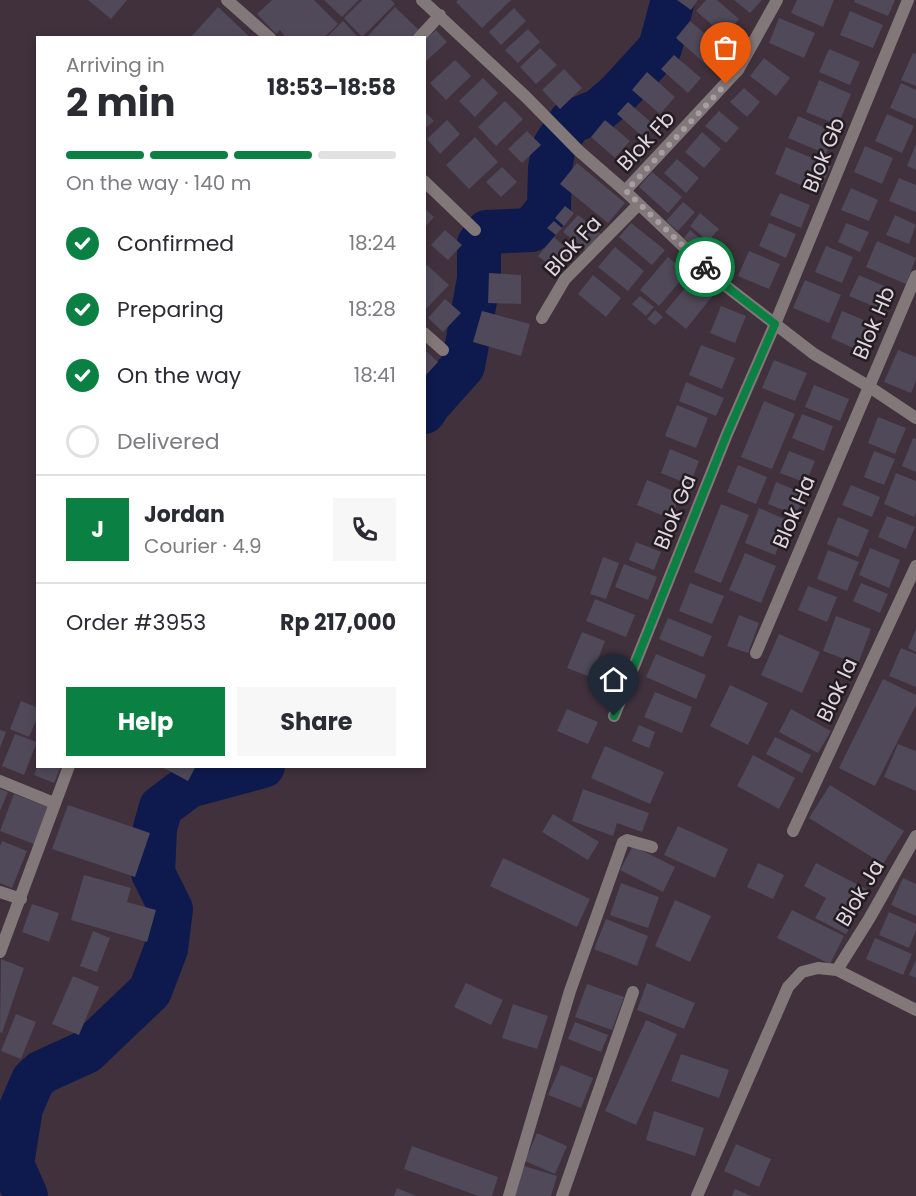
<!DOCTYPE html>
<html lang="en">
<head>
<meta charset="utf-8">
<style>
  :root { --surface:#fff; --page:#f7f7f7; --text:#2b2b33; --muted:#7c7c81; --line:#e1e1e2; --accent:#0b8043 }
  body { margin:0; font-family:Poppins,sans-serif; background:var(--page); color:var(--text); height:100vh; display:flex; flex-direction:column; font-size:22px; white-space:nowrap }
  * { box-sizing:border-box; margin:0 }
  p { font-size:20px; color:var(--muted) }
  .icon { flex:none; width:33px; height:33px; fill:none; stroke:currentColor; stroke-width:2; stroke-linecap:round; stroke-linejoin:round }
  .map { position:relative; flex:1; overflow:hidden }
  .details { position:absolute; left:36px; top:36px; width:390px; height:732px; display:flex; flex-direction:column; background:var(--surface); border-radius:0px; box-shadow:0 3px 9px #0003 }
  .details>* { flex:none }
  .pin { position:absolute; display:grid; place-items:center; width:51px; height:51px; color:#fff; margin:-62px -26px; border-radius:50% 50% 50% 0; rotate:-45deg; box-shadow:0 0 6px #0007 }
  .pin .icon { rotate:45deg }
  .courier { position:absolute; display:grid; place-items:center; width:60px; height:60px; margin:-30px; border:4px solid #0b8043; border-radius:50%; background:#fff; color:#222; box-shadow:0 2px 8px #0007 }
  .head em { font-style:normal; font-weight:700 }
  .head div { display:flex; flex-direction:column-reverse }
  .head { display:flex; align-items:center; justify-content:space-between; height:102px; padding:0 30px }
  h1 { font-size:39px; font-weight:700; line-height:45px }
  .bar { display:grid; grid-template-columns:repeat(4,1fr); gap:9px 6px; align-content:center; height:72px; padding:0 30px }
  .bar i { height:8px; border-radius:4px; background:var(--line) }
  .bar .active { background:var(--accent) }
  .bar p { grid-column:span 4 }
  .line { display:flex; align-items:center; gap:15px; padding:0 30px; border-top:2px solid var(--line) }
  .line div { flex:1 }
  .round { display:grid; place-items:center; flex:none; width:63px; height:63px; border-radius:0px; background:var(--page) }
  ol { padding:0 30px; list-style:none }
  li { display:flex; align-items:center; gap:18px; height:66px }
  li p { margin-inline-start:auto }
  li .icon { padding:6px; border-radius:50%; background:var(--accent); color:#fff; stroke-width:4 }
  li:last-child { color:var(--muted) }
  li i { width:33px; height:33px; border:3px solid var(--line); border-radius:50% }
  .cta { display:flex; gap:12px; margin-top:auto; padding:12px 30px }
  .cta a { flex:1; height:69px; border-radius:0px; background:var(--accent); color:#fff; font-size:24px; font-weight:700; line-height:69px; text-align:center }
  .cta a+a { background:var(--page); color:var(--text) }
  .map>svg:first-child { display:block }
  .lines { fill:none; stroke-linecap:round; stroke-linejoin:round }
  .river { stroke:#0e1a4d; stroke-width:44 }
  .building { fill:#4f4959 }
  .street { stroke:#827879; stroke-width:12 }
  .done { stroke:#a89da5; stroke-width:6; stroke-dasharray:0 10.8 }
  .route { stroke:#0b8043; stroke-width:8 }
  .labels { text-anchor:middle; stroke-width:5; stroke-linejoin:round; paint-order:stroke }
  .street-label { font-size:21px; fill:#e0d7de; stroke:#221c21 }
</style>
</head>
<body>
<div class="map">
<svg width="916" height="1196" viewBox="0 0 916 1196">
  <rect width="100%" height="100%" fill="#40313c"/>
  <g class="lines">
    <path class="river" d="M424,412L429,404L463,366L479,279V244L487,232L531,230L549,208L550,168L554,147L570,122L598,111L618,94L660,48L673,0
      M26,1196L12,1164L21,1108L33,1080L42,1072L86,1052L150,991L166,949L171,909L153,873L155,828L161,807L189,786L263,766"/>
  </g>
  <path class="building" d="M88,0H127L111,19Z
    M272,0H314L338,24L324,38H286L280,30L276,34L257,14Z
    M324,0H359L342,17Z
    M362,0H391L395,4L362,37L344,18Z
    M458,0H511L482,28L456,2Z
    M677,0H698L691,10Z
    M706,0H717L739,19L725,36L696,11Z
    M734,0H762L750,13Z
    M797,0H834L823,27L791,13Z
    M855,0H895L888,16L854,2Z
    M218,7L251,38H190Z
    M395,7L421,32L416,38H366Z
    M514,8L526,21L501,45L489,32Z
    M850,11L883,25L873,48L840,35Z
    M779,18L815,33L804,58L769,43Z
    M343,21L359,38H326Z
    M690,21L726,52L711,69L676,38Z
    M528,29L540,42L518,63L505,50Z
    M436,30L447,42L424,63V41Z
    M540,48L557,65L536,84L520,67Z
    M829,49L860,62L850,85L819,72Z
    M913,53L916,54V86L901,80Z
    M674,55L701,78L688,93L661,69Z
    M764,58L790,78L776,96L750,76Z
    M455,60L471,76L446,100L430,83Z
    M564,69L582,88L560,109L542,90Z
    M647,72L675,97L660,114L632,90Z
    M483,78L498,93L475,117L459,101Z
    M819,80L851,94L838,125L806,112Z
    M901,83L916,90V119L890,108Z
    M744,88L760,102L747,117L730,102Z
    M505,101L523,119L496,146L478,127Z
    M628,102L654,125L643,137L617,114Z
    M424,111L434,121L424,129Z
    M719,111L739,128L726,143L705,126Z
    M887,114L914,126L902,153L875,141Z
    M798,116L835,132L826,154L788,138Z
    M447,120L460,134L440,154L427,139Z
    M605,120L630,141L615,158L591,137Z
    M527,131L541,145L522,163L508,149Z
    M702,132L721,149L704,168L685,152Z
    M475,137L498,162L469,189L446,165Z
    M916,144V170L907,166Z
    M865,146L893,158L882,184L854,172Z
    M786,147L831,166L819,193L775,174Z
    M677,159L699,178L686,193L664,173Z
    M577,163L625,203L608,223L560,184Z
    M502,167L517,182L501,197L486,182Z
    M652,172L682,197L668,213L639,187Z
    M899,178L916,185V212L889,201Z
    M851,188L878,200L869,221L841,210Z
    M780,193L810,205L801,228L770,215Z
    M683,202L695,212L678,231L666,221Z
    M565,206L574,213L564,226L555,218Z
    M424,208L434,217L424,228Z
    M700,213L719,229L708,241L690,226Z
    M578,215L601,234L587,251L563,232Z
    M895,215L916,225L909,244L886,235Z
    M554,221L562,228L556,235L547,228Z
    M631,223L665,250L652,265L619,237Z
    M769,223L796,234L786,258L759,246Z
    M846,223L869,232L860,252L838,242Z
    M445,230L462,245L448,260L431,245Z
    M690,230L707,245L701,252L684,238Z
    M554,237L573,254L558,272L538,256Z
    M877,241L916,258L906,284L866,267Z
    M826,246L853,257L842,283L815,272Z
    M615,247L644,271L628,291L598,267Z
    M749,251L780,264L769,289L738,276Z
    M668,257L687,273L659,306L640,290Z
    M427,265L449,285L427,308L424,305V268Z
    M489,273L521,275V304L488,303Z
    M593,275L621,298L606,317L578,294Z
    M859,275L889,288L880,309L849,296Z
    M695,276L715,293L686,329L665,312Z
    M805,280L841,295L829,323L793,308Z
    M640,296L654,307L646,316L632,304Z
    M445,299L461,313L443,332L428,318Z
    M721,306L746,316L735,343L710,333Z
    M655,310L663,317L655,325L647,319Z
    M482,311L530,324L521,356L473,342Z
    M842,311L876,325L864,353L831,338Z
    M701,345L735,358L722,389L689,375Z
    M424,349L438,362L424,377Z
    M898,350L916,357V381L911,393L884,382Z
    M774,360L807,373L795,401L762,388Z
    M686,382L724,398L716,416L679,401Z
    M814,385L849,399L840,421L805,407Z
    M764,401L795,414L772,469L741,457Z
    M677,405L708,418L696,448L665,436Z
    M802,414L833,426L824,451L792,438Z
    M878,417L906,428L895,454L868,443Z
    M913,438L916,439V472L902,466Z
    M670,449L699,461L690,485L661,473Z
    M789,451L815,461L806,483L780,473Z
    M874,451L895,459L884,485L864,477Z
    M738,465L767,477L756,504L727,492Z
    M896,473L916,481V513L914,517L884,504Z
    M647,480L681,494L671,519L637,505Z
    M776,482L805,494L796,515L768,504Z
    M851,485L880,497L872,517L842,505Z
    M721,504L749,515L721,583L694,572Z
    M759,508L789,521L775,555L745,543Z
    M887,516L915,527L906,549L878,537Z
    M838,517L869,530L858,557L827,544Z
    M636,542L661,552L654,570L629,560Z
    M870,548L900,560L889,588L859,575Z
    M828,550L859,562L847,591L817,579Z
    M745,553L776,566L761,603L729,590Z
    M603,557L619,563L606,599L590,594Z
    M624,564L657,577L648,600L615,587Z
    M690,583L724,596L712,624L679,611Z
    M861,583L888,594L880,613L853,601Z
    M808,586L837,597L827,622L798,610Z
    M595,599L635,615L626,637L586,621Z
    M739,615L759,623L748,653L727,646Z
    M836,616L871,629L858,664L823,651Z
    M668,618L712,636L703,657L659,639Z
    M916,629V652L908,648Z
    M582,632L605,641L591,677L567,668Z
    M779,634L820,652L802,693L761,675Z
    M901,648L916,654V687L889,676Z
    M656,654L706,675L696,699L646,677Z
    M883,679L916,695V705L875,786L839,768Z
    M730,685L768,703L748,745L710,726Z
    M655,692L692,707L682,733L644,717Z
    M21,701L38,708V716L29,737L10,729Z
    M567,709L598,722L588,744L557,731Z
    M791,709L831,731L818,753L779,732Z
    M639,725L655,732L649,748L632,741Z
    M0,730L6,732L0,748Z
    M15,734L37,742L24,775L2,766Z
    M775,737L811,755L802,773L766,754Z
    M898,744L916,751V791L884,777Z
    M605,746L664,772L650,804L591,778Z
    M753,755L795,778L779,809L737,786Z
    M38,766H61L54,783L34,775Z
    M160,766H196L188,781Z
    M830,785L904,831L883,864L809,818Z
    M0,789L8,792L0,811Z
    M583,789L649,813L642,832L617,823L613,836L572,821Z
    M14,794L48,807L34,844L0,831Z
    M68,805L150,833L135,877L52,849Z
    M553,814L599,842L588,860L542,832Z
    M678,826L728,849L715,878L664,855Z
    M2,841L27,851L12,888L0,883V846Z
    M633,846L675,867L663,892L620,870Z
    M503,858L590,899L577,927L490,886Z
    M758,863L784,875L773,899L747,887Z
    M816,863L870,891L846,934L815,918L826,898L804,886Z
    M84,875L131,888L127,902L156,910L147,942L71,920Z
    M903,878L916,884V916L891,905Z
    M621,883L659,897L648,928L610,915Z
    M675,900L711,916L690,962L655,946Z
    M32,904L59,913L49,942L22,932Z
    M792,910L844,936L830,964L777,938Z
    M889,912L916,924V930L909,948L879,935Z
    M606,919L648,936L637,966L594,949Z
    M93,931L110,938L97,972L80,966Z
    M875,938L912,954L903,975L866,959Z
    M1,959L24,968L2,1033L0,1032Z
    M916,960V978L909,975Z
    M73,976L99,987L79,1035L52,1024Z
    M466,983L503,1000L491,1025L454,1007Z
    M647,983L695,1003L684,1029L637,1010Z
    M587,984L624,997L612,1030L575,1017Z
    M513,1004L548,1016L537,1049L502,1038Z
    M16,1014L36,1022L21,1059L1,1051Z
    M646,1020L677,1034L636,1125L605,1111Z
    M575,1022L608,1035L601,1052L568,1039Z
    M681,1054L729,1070L719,1098L671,1081Z
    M561,1065L593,1078L581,1108L548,1095Z
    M654,1111L704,1128L695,1156L646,1140Z
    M537,1133L567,1146L555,1174L525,1161Z
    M736,1144L771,1159L759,1187L724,1171Z
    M412,1146L498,1177L492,1196H478L404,1169Z
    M521,1165L557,1176L551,1196H511Z
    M397,1188L416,1196H394Z
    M735,1189L751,1196H732Z"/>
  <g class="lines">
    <path class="street" d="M227,0L270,38
      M422,0L526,97L579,151L625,191L722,283L814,354L868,386L916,418
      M419,38L440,15
      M424,181L475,230
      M625,191L738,70L777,0
      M542,318L565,279L638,205
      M424,333L443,350
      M756,653L916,276
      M614,716L727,434L775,324L908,0
      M0,781L54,803
      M793,831L916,566
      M0,892L21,899
      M0,952L69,766
      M837,970L869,919L916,836
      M509,1196L570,991L623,842L627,840L652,847
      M562,1196L633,992
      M697,1196L788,987L802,972L818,968L837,970L916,1010"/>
  </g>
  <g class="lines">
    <path class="done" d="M705,267L626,191L726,84"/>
    <path class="route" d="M614,716L727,434L775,324L722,283L705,267"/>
  </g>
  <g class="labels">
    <g class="street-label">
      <text transform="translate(646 141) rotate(-47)" y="7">Blok Fb</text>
      <text transform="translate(824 155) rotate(-68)" y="7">Blok Gb</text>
      <text transform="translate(573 246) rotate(-48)" y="7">Blok Fa</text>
      <text transform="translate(874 323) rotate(-67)" y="7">Blok Hb</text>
      <text transform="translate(675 512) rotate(-68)" y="7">Blok Ga</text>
      <text transform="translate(794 512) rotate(-67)" y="7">Blok Ha</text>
      <text transform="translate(837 690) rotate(-65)" y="7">Blok Ia</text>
      <text transform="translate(860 893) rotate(-59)" y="7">Blok Ja</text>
    </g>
  </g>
</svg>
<div class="pin" style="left:726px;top:84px;background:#ea580c"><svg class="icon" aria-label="bag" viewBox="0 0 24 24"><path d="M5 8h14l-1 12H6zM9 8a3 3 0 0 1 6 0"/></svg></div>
<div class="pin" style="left:614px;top:716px;background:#1f2937"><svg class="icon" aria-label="home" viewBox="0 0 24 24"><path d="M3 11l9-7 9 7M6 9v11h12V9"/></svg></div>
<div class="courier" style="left:705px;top:267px"><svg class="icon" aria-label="bike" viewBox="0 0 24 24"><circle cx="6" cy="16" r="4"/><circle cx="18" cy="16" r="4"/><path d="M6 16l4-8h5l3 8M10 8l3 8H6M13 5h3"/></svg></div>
<section class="details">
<div class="head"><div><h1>2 min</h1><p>Arriving in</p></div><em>18:53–18:58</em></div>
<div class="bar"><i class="active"></i><i class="active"></i><i class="active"></i><i></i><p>On the way · 140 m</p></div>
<ol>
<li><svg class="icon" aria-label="check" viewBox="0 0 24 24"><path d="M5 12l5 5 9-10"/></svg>Confirmed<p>18:24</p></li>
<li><svg class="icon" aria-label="check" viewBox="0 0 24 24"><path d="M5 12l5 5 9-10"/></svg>Preparing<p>18:28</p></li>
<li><svg class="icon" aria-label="check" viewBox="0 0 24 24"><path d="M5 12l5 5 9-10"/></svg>On the way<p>18:41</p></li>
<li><i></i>Delivered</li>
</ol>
<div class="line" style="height:108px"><b class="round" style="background:var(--accent);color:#fff">J</b><div><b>Jordan</b><p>Courier · 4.9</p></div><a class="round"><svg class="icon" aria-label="phone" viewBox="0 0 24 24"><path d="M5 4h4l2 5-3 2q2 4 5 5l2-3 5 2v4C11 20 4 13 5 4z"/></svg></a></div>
<div class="line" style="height:78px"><div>Order #3953</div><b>Rp 217,000</b></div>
<div class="cta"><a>Help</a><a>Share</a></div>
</section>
</div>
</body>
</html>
